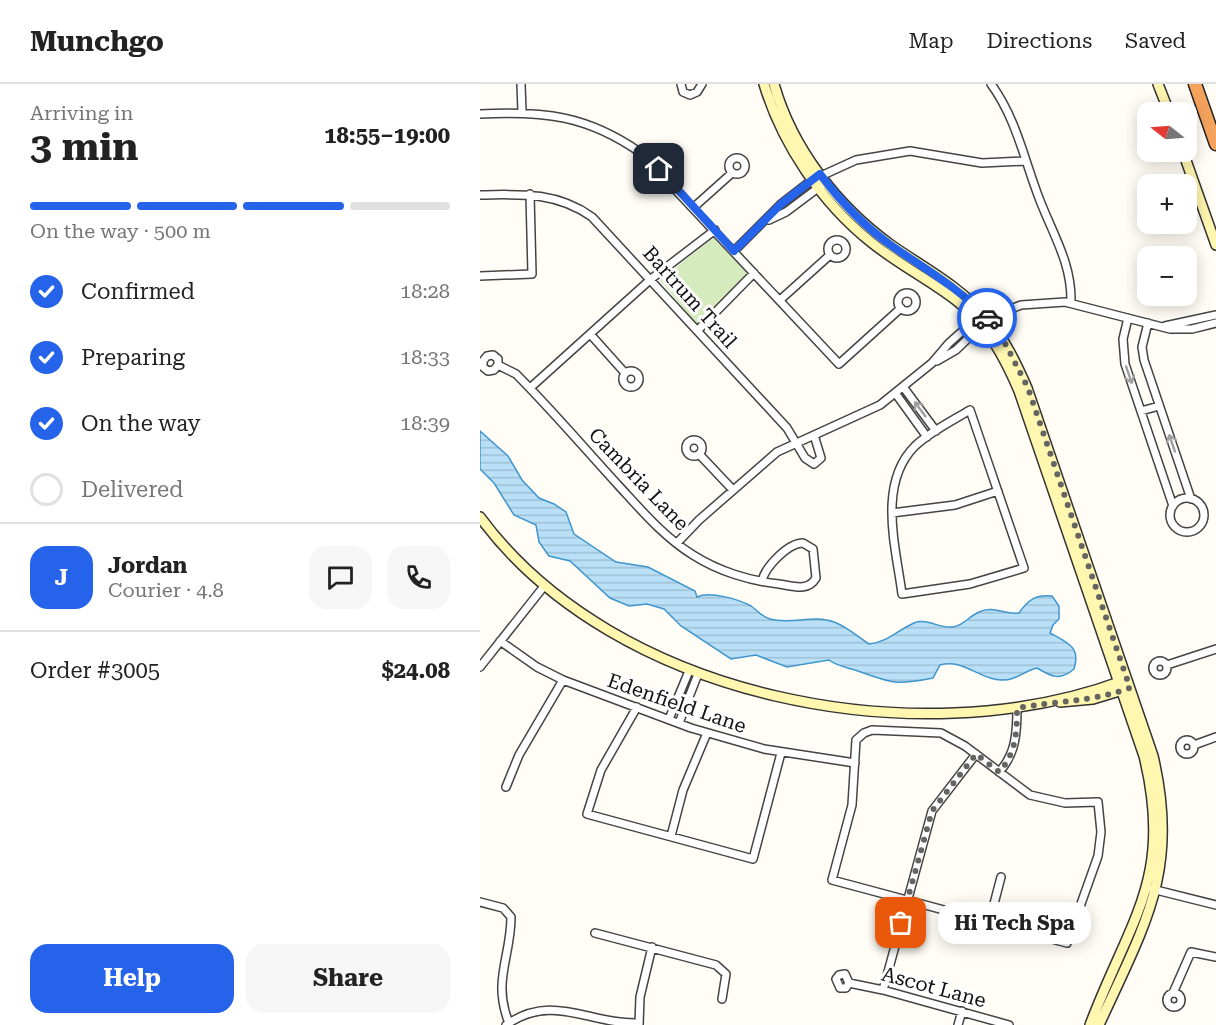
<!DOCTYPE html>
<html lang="en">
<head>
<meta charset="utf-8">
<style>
  :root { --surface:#fff; --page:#f6f6f6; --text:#222; --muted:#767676; --line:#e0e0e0; --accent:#2563eb }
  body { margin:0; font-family:"Roboto Serif",serif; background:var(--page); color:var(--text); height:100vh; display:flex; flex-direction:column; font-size:22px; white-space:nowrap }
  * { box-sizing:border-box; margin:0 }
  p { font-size:20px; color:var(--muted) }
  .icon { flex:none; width:33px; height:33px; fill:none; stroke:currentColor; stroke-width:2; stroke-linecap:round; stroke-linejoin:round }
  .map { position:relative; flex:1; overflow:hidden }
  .drawer { display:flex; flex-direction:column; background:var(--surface); width:480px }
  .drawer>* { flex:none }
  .needle { width:39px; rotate:287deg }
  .controls { position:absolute; left:657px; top:18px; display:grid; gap:12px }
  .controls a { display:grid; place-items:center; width:60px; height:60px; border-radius:12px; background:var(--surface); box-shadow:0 3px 15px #0003; font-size:30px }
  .pin { position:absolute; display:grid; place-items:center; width:51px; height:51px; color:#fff; margin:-26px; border-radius:12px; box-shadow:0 3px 9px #0006 }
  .courier { position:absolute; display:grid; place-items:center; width:60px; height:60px; margin:-30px; border:4px solid #2563eb; border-radius:50%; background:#fff; color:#222; box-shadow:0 2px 8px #0007 }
  .bubble { position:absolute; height:42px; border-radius:18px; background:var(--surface); box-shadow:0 3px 15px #0003; font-size:20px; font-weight:700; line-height:42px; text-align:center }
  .head em { font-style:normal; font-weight:700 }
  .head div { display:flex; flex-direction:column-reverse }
  .head { display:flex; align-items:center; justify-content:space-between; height:102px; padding:0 30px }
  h1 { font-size:39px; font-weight:700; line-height:45px }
  .bar { display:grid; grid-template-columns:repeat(4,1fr); gap:9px 6px; align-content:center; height:72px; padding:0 30px }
  .bar i { height:8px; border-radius:4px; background:var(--line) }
  .bar .active { background:var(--accent) }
  .bar p { grid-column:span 4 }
  .line { display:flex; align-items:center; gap:15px; padding:0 30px; border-top:2px solid var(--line) }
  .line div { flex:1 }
  .round { display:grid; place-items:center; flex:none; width:63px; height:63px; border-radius:18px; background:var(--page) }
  ol { padding:0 30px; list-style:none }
  li { display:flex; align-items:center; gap:18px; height:66px }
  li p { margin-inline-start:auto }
  li .icon { padding:6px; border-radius:50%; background:var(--accent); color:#fff; stroke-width:4 }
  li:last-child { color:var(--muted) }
  li i { width:33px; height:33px; border:3px solid var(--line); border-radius:50% }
  .button { display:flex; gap:12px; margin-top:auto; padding:12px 30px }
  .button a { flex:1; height:69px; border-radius:18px; background:var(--accent); color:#fff; font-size:24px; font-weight:700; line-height:69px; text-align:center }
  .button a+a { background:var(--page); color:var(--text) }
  header { display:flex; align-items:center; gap:36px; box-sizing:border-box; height:84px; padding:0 30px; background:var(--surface); border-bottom:2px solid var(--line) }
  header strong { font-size:28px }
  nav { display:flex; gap:33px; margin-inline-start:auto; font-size:21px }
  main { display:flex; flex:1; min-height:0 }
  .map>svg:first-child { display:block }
  .park { fill:#d5ebbd }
  .water { fill:url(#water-rules); stroke:#3f96cf; stroke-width:1.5 }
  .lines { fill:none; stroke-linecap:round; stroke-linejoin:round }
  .street-casing { stroke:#444; stroke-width:10 }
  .secondary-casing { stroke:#333; stroke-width:12 }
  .highway-casing { stroke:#222; stroke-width:15 }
  .street { stroke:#fff; stroke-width:7 }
  .secondary { stroke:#fff6b0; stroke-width:9 }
  .highway { stroke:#f5a25d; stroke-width:12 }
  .oneway { stroke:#a0a0a0 }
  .done { stroke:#646461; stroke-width:6; stroke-dasharray:0 10.8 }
  .route { stroke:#2563eb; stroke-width:8 }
  .labels { text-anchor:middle; stroke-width:6; stroke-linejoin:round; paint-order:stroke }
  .street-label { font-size:20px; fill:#111; stroke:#fff }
</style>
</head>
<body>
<header>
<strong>Munchgo</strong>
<nav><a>Map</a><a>Directions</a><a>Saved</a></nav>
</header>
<main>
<section class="drawer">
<div class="head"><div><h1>3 min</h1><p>Arriving in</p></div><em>18:55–19:00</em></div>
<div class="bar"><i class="active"></i><i class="active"></i><i class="active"></i><i></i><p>On the way · 500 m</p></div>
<ol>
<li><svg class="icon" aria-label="check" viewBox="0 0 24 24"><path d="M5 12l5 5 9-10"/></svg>Confirmed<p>18:28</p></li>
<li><svg class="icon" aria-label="check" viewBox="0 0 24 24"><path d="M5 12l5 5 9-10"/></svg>Preparing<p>18:33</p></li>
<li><svg class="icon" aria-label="check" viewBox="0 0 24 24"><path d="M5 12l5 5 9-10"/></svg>On the way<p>18:39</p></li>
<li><i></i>Delivered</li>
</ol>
<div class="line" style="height:108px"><b class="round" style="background:var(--accent);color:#fff">J</b><div><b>Jordan</b><p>Courier · 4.8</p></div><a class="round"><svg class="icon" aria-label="chat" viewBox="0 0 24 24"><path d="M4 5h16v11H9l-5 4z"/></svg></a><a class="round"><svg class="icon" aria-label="phone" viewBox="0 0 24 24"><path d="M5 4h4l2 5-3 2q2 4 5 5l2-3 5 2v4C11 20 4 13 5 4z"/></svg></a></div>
<div class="line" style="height:78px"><div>Order #3005</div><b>$24.08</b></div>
<div class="button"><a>Help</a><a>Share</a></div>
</section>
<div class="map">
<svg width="736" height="941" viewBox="0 0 736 941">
  <defs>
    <pattern id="water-rules" width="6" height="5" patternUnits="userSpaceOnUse" patternTransform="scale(1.5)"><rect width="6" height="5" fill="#b9e0f7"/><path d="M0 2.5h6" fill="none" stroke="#9ebfd3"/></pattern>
  </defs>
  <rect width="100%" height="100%" fill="#fffdf5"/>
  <path class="park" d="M234,153L270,190L218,242L180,196Z"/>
  <path class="water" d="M0,347L28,372L42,396L59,414L74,420L86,428L94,450L136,478L168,483L215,507L217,513C230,507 258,515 271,522C277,526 282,533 290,535C311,541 334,530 354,538C366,542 378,553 389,560C410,557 416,547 434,539C446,534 459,544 471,543C482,543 488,533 499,528C513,521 524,531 539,529C548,516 556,510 572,512L579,522V535L573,541L570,549C588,559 601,563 594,585C580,597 572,593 557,584C544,587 535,597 521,596C500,596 483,574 460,581L453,594C412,602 413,599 375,586C365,583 357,582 349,576L307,583L276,571L251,575L201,542L184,525L167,520L149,522L130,514L90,477L69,472L59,458L56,441L34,431L14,399L0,385Z"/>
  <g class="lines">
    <g class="street-casing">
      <path id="street" d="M41,0L42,28
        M201,0L203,8L210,11L217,8L222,0
        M511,0C536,34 544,75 559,114C573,151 592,179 591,219
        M0,30C64,27 107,31 161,69L359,280L421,224
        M249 82a8 8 0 1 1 16 0a8 8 0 1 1-16 0Z
        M0,111C41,110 77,108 112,133L307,344L325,374L334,380L341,374L334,351
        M214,123L252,89
        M289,136L306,128L346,98
        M348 165a9 9 0 1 1 18 0a9 9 0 1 1-18 0Z
        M254,167L301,120L332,96L376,76L430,67L502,79L546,77
        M0,192L52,190L50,110
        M418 218a9 9 0 1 1 18 0a9 9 0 1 1-18 0Z
        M300,216L350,171
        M648,234L643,255L645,280L693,422
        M668,239L662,263L664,276L711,415
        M685,242L736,231
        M218,246L274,189
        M111,251L145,289
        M457,277L476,266L504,239
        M18,281L14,286L8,287L3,283V277L7,272L13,271L18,275V281L36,290C72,326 105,365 139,402C162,427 184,453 213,471C238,487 270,497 299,500C313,502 328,508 336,494L333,465L323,459C308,459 285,483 282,497
        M143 295a8 8 0 1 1 16 0a8 8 0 1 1-16 0Z
        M50,304L171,195L235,146
        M424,304L456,347
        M416,310L447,353
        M490,326L544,484L490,500L422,510C416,463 397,400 435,362C451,347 472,337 490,326Z
        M661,327L679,322
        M206 364a8 8 0 1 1 16 0a8 8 0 1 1-16 0Z
        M219,370L253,406
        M690 431a17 17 0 1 1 34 0a17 17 0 1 1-34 0Z
        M412,429L475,421L518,407
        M197,459L219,436L297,368L400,321L452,279L469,259L496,235L507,234L541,221L585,218L690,245H712L736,239
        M20,557L57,583L83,596L211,644L284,665L375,679
        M673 584a7 7 0 1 1 14 0a7 7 0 1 1-14 0Z
        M687,581L736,565
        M0,583L65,501
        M157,623L121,686L107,730L273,775L301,669
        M189,635L209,587
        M199,639L218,590
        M392,646L461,649L485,662L550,711L585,719L618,718L621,748L618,772L587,859L352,796L372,721L376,656L384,649Z
        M700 663a7 7 0 1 1 14 0a7 7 0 1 1-14 0Z
        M714,661L736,653
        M519,688C536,670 537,648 537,624
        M26,703L39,671L83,596
        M191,752L203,706L227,649
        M672,805L736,821
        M0,818L23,824L31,833C31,873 12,897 29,939
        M509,839L521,793
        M115,849L236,881L246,890L242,915
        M369,899L365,890L359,891L356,895L360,904H366L369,899L403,906L529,941
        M403,906L452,727L496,670
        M687 916a7 7 0 1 1 14 0a7 7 0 1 1-14 0Z
        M693,909L711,868L736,873
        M26,941C73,908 110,941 159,939
        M159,941L160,913L172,863
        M478,941L482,927"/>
    </g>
    <g class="secondary-casing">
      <path id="secondary" d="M284,0C302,60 342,119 391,158C418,180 450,196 477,217C507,240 525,274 539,307L664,672C694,794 650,835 610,941
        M294,0C312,64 357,122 411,161C444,184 479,202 506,233C524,254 536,279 547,304L673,672C700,786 665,840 619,941
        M678,0L689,28
        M703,68L736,161
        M0,433C134,615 438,673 642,597
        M580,618L613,615L646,605"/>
    </g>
    <g class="highway-casing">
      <path id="highway" d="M715,0L736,60"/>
    </g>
    <use href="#street" class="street"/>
    <use href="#secondary" class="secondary"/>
    <use href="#highway" class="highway"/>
  </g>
  <defs><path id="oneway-shaft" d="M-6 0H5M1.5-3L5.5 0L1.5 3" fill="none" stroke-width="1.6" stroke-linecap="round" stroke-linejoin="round" transform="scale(1.5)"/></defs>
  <g class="oneway">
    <use href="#oneway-shaft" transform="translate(649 291) rotate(71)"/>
    <use href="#oneway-shaft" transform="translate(440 325) rotate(-127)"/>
    <use href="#oneway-shaft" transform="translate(692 359) rotate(-109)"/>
  </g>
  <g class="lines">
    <path class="done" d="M421,839L452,727L496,670L519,688C536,670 537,648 537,624C577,617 610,618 650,604L548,304L526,261L507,234"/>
    <path class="route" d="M179,85L254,167L301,120L340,90C360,117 384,142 412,162C445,185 479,204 507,234"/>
  </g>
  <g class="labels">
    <g class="street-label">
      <text transform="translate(210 213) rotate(48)" y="7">Bartrum Trail</text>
      <text transform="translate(159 395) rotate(46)" y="7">Cambria Lane</text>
      <text transform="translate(197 619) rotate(19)" y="7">Edenfield Lane</text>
      <text transform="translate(454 903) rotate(15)" y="7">Ascot Lane</text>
    </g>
  </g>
</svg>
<div class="controls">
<a><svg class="needle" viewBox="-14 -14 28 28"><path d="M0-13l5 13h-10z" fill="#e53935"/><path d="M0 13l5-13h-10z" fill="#767676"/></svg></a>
<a>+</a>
<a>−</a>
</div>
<div class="pin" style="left:421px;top:839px;background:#ea580c"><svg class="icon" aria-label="bag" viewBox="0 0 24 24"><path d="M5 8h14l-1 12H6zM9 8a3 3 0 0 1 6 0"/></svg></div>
<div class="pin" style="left:179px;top:85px;background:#1f2937"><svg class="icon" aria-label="home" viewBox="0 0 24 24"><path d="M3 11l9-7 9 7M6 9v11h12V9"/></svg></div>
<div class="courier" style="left:507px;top:234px"><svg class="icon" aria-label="car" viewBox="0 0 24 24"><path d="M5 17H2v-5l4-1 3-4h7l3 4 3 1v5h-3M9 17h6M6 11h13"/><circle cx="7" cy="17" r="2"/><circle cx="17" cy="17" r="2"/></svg></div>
<div class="bubble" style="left:458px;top:818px;width:153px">Hi Tech Spa</div>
</div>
</main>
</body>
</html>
